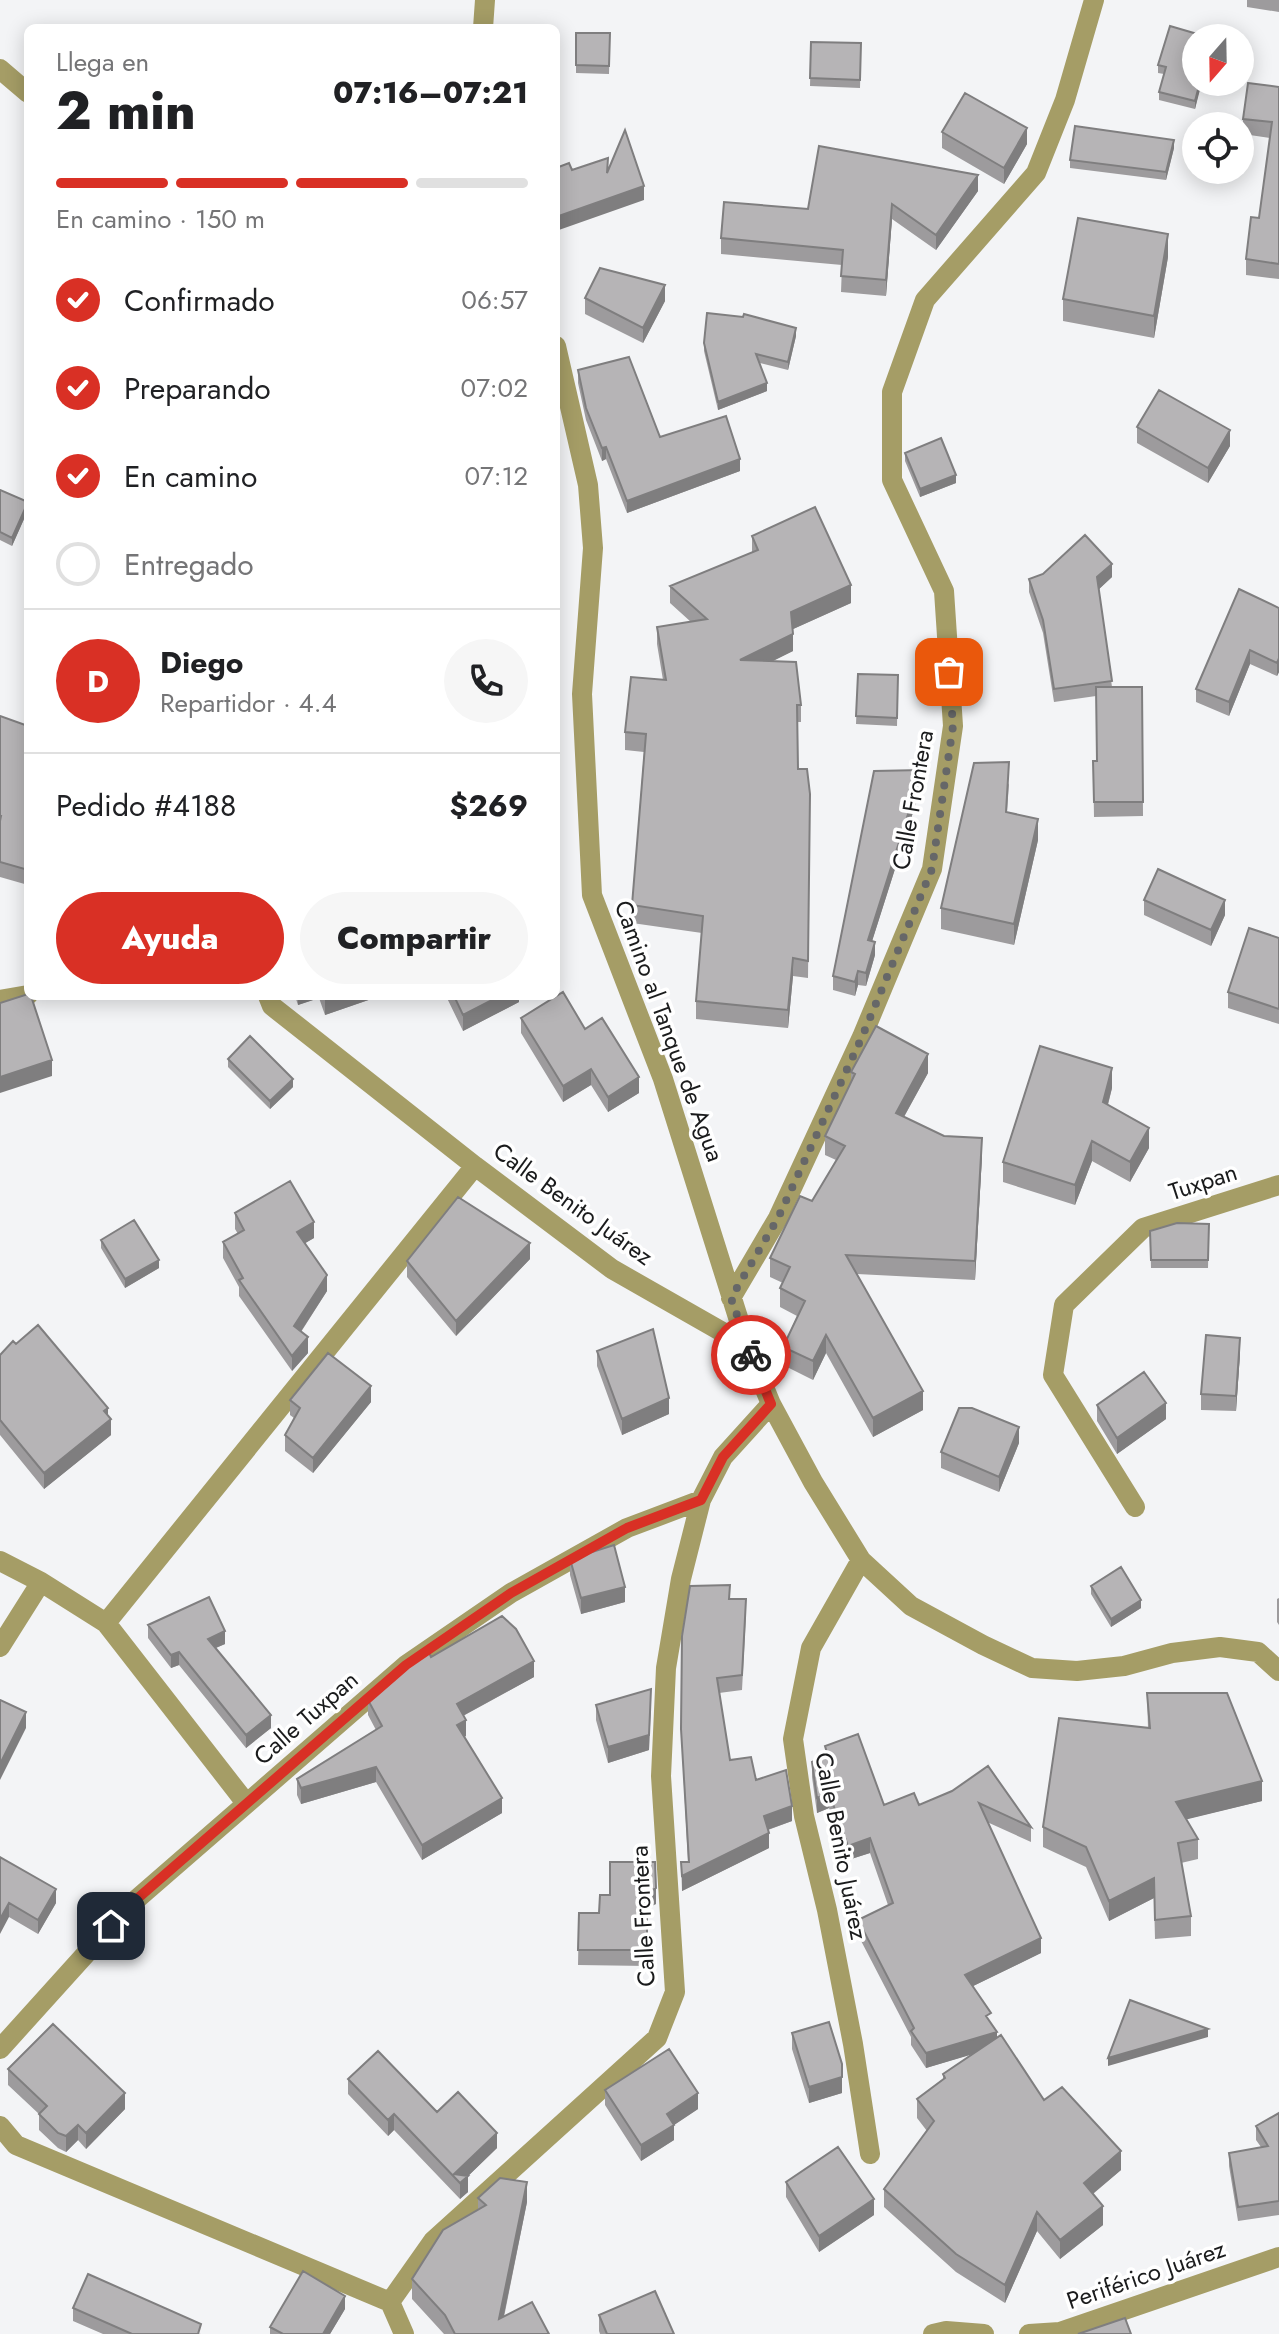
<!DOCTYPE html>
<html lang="es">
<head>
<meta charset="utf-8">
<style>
  :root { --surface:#fff; --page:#f6f6f6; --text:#202124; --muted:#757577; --line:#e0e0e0; --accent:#d93025 }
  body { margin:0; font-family:Jost,sans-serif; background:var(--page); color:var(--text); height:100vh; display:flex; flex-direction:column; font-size:30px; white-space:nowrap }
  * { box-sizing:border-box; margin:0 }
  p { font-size:26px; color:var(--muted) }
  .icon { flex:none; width:44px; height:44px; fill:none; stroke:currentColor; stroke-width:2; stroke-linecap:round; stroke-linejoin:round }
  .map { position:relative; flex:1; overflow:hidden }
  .sheet { position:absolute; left:24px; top:24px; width:536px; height:976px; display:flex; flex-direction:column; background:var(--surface); border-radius:12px; box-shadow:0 4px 20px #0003 }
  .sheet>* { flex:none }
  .needle { width:52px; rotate:200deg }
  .fabs { position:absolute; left:1182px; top:24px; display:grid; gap:16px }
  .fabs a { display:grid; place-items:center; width:72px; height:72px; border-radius:50%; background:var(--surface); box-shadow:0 4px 20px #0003; font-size:40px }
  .pin { position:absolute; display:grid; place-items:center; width:68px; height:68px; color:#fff; margin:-34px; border-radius:16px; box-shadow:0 4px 12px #0006 }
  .courier { position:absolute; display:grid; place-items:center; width:80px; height:80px; margin:-40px; border:6px solid #d93025; border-radius:50%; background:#fff; color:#222; box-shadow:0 2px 10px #0007 }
  .headline em { font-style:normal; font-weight:800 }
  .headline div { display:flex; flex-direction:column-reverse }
  .headline { display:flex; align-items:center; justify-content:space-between; height:136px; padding:0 32px }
  h1 { font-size:52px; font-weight:800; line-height:60px }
  .bar { display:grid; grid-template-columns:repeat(4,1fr); gap:12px 8px; align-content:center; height:96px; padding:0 32px }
  .bar i { height:10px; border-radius:6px; background:var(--line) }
  .bar .selected { background:var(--accent) }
  .bar p { grid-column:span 4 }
  .line { display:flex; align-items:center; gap:20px; padding:0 32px; border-top:2px solid var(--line) }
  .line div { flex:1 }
  .round { display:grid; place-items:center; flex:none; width:84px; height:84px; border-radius:42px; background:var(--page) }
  ol { padding:0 32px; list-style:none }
  li { display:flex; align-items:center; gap:24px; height:88px }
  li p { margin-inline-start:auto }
  li .icon { padding:8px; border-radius:50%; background:var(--accent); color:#fff; stroke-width:4 }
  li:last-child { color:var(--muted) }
  li i { width:44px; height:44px; border:4px solid var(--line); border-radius:50% }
  .button { display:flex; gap:16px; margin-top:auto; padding:16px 32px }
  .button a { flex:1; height:92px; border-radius:48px; background:var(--accent); color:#fff; font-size:32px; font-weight:800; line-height:92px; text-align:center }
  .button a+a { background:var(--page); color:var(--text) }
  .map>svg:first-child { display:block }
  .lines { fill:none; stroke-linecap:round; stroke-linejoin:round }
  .minor { stroke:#a59d66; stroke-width:20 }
  .wall { fill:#9d9b9d }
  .shaded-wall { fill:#7f7e7f }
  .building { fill:#b6b4b6; stroke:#7f7e7f; stroke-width:2 }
  .done { stroke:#666768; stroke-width:8; stroke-dasharray:0 14.4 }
  .route { stroke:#d93025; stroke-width:10 }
  .labels { text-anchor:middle; stroke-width:7; stroke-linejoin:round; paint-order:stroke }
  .street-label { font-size:24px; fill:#1a1b1c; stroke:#fff }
</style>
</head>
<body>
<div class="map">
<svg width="1279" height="2334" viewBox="0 0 1279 2334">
  <rect width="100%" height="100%" fill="#f3f4f6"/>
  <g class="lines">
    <path class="minor" d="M483,28L485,0
      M0,69L28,93
      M556,346L588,485L593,548L582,694L592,895L663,1079L747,1346L771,1404L813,1482L861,1560L911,1606L983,1645L1032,1668L1077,1671L1124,1666L1172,1653L1220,1647L1258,1652L1279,1671
      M268,996L272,1006L475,1166L612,1269L747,1346
      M0,1000L28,995
      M731,1298L778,1218L862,1037L932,869L953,726L944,591L892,480V392L925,300L1036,173L1065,100L1094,0
      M1135,1507L1053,1375L1064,1305L1143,1228L1279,1185
      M861,1560L811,1648L793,1739L804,1816L827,1910L853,2044L870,2154
      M0,1561L41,1582L106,1623L246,1803
      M106,1623L475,1166
      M0,1647L41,1582
      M0,2049L130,1905L406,1665L511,1593L627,1528L701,1500
      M0,2126L16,2145L390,2302
      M390,2302L433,2241L657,2038L675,1992L661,1776L666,1668L681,1579L701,1500L723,1457L771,1404
      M390,2302L404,2334
      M933,2334L946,2331L984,2334
      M1029,2334L1060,2332L1279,2257"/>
  </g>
  <path class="wall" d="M1247,0H1279V12L1247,7Z
    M576,33H610L609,74L576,73Z
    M1211,38L1195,109L1159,100V92L1164,74L1158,73V65Z
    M811,42L861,43L860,88L810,86Z
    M1279,87V279L1246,275V259L1259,218L1270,138L1243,134V119Z
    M942,132L1027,144L1004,184L942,148Z
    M1174,148L1166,180L1070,168V160Z
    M978,191L936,250L892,219L886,296L841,292L842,265L721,254V238L808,209Z
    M1168,257L1154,338L1063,321V299Z
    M585,298L665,301L643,343L585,314Z
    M796,336L788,370L760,363L767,391L718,410L704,351V343Z
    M578,370L660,437L740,471L627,513L606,459L602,461L586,420L578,383Z
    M1137,427L1230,446L1208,483L1137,443Z
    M905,453L956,483L920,497L905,461Z
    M0,490L28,510L12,546L0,540Z
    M752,536L851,603L793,629V651L773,661L801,705V722H797L798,769L810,794L808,978L793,976L788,1028L696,1019V1001L702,933L632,923V905L644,752L625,750V732L663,680L657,644V627L691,622L670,603V586L752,553Z
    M1112,577L1099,589L1112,687H1142L1143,816L1094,817L1093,761H1097L1096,696L1054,702L1043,633L1029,592V579Z
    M1279,608V672L1277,676L1250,664L1229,716L1196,702V689Z
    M858,674L898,675L897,726L856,724Z
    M0,716L28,726V885L0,877Z
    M1009,783L1007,812L1038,840L1014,945L941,929V908Z
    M922,784L872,941L875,955L866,986L858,985L855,996L833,990V976Z
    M1144,900L1225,915L1211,946L1144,915Z
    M1279,938V1024L1228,1008V992Z
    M295,996H380L325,1015L319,998L298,1005Z
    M446,996H519V1002L463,1031Z
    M521,1018L585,1029L639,1093L608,1112L591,1085L563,1102L521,1033Z
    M228,1059L293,1087L270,1109L228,1067Z
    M851,1072L928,1073L904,1117L982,1156L975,1280L857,1274L923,1410L873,1437L826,1353L813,1380L783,1365V1347L797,1316L780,1307V1288L783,1283L770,1277V1258L812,1201L836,1160L825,1155V1136L851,1082Z
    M1112,1088L1108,1105L1149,1148L1130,1182L1092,1161L1075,1205L1003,1182V1162Z
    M235,1213L314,1238L305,1243L327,1291L301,1332L308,1353L292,1371L239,1296V1287L223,1258V1242L238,1234L235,1229Z
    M1209,1224L1208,1268H1151L1150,1231Z
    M101,1240L159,1268L125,1288L101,1248Z
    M530,1259L456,1336L407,1277V1261Z
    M16,1344L108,1415L111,1435L44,1489L0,1435V1355Z
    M597,1351L669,1414L622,1435L597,1366Z
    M1240,1354L1236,1411L1201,1410V1394Z
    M290,1400L371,1402L313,1473L285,1451V1435L294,1418L290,1415Z
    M1097,1405L1166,1419L1117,1454L1097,1421Z
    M1019,1443L999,1492L941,1468V1452Z
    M570,1559L625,1602L581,1614L570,1575Z
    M1091,1586L1141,1608L1111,1627L1091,1594Z
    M1279,1598V1625L1277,1622V1599Z
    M730,1599L746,1615L742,1690L719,1693L730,1760L756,1780L792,1821L768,1830L769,1848L682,1891L681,1862H688L681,1729Z
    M148,1625L225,1644L216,1648L271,1728L246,1748L179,1665L171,1668L148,1638Z
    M431,1657L534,1677L463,1716L466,1736L464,1737L502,1813L422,1860L376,1782L301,1804L297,1795V1779L376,1730L368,1715V1700Z
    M1147,1693L1262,1801L1186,1819L1198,1839V1859L1181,1863L1191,1916V1936L1155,1939L1154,1898L1109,1921L1086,1867L1043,1847V1827L1148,1728Z
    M651,1704L649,1750L608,1763L596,1720V1705Z
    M825,1746L884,1805H919L952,1791L1031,1827V1842L987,1822L1041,1953L973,1986L997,2038L1044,2100L1121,2170L1093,2194L1103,2225L1060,2259L1037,2231L1005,2303L956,2272L884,2207V2189L927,2131L917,2118V2099L943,2080V2074L972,2054L926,2068L911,2045V2037L858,1935V1920L888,1905L870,1853L848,1860L829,1808L817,1813L812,1777V1762L825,1757Z
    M0,1857L56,1903L38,1934L9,1917Z
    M656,1904L647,1908V1966L578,1965L579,1913H599Z
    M792,2033L842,2093L809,2103L792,2049Z
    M8,2069L125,2109L86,2149L78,2140L66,2152L58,2148L39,2130V2114L8,2085Z
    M348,2079L437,2112L497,2148L468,2176V2192L460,2199L394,2130L388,2136L348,2094Z
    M605,2090L698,2109L674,2125V2140L641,2161L605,2105Z
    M1279,2113V2215L1238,2221L1229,2166V2153L1261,2147L1256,2140V2126Z
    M786,2182L874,2215L819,2252L786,2197Z
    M478,2198L527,2202L504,2317L549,2334H444L412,2299V2279L478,2210Z
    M73,2308L201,2334H103L73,2321Z
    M345,2309L330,2334H270V2327Z
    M599,2315L674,2334H600L599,2331Z"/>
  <path class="shaded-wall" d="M1200,82H1202L1195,109V101Z
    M1027,128V144L1004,184V168Z
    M1174,140V148L1166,180V172Z
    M978,175V191L936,250V235Z
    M644,186V200L556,231V217Z
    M892,204V219L886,296V280Z
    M1168,234V257L1154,338V316Z
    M665,285V301L643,343V328Z
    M796,328V336L788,370V362Z
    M767,383V391L718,410V402Z
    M1230,430V446L1208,483V468Z
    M606,447V459L602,461V448Z
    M740,459V471L627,513V501Z
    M956,475V483L920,497V489Z
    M28,502V510L12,546V538Z
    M1112,564V577L1097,591V577Z
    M851,585V603L791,630V612Z
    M793,634V651L740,677V660Z
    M1250,650V664L1229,716V702Z
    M1279,658V672L1277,676V663Z
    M922,770V784L868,954V940Z
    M1038,819V840L1014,945V924Z
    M1225,900V915L1211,946V930Z
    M875,942V955L866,986V973Z
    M793,958V976L788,1028V1010Z
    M858,971V985L855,996V982Z
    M298,996H319V998L298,1005Z
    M325,996H380L325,1015Z
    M500,996H519V1002L463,1031V1015Z
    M928,1054V1073L896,1131V1113Z
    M52,1060V1076L0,1093V1077Z
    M1112,1068V1088L1103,1122V1102Z
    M591,1069V1085L563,1102V1086Z
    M639,1077V1093L608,1112V1097Z
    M293,1079V1087L270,1109V1101Z
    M1149,1128V1148L1130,1182V1162Z
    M982,1138V1156L975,1280V1261Z
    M1092,1141V1161L1075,1205V1185Z
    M314,1222V1238L297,1248V1232Z
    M530,1243V1259L456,1336V1321Z
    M159,1260V1268L125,1288V1279Z
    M327,1275V1291L294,1342V1326Z
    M826,1335V1353L813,1380V1361Z
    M308,1337V1353L292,1371V1356Z
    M1240,1338V1354L1236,1411V1396Z
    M371,1386V1402L313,1473V1458Z
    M923,1391V1410L873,1437V1418Z
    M669,1398V1414L622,1435V1419Z
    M1166,1403V1419L1117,1454V1438Z
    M108,1408V1422L111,1419V1435L44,1489V1473Z
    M1019,1427V1443L999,1492V1477Z
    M625,1587V1602L581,1614V1598Z
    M1141,1600V1608L1111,1627V1619Z
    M225,1631V1644L208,1651V1639Z
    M179,1652V1665L171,1668V1655Z
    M534,1661V1677L457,1719V1704Z
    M651,1689L649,1750L608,1763V1747Z
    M26,1712V1728L0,1780V1764Z
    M271,1715V1728L246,1748V1735Z
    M466,1720V1736L457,1740V1725Z
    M376,1767V1782L301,1804V1788Z
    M1262,1781V1801L1176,1822V1802Z
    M829,1793V1808L817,1813V1798Z
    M502,1798V1813L422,1860V1845Z
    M792,1806V1821L764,1831V1816Z
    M769,1833V1848L682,1891V1876Z
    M870,1838V1853L848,1860V1846Z
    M1154,1878V1898L1109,1921V1901Z
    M656,1888V1904L647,1908V1893Z
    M56,1889V1903L38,1934V1920Z
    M9,1903V1917L0,1934V1919Z
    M1041,1938V1953L965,1990V1975Z
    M1208,2029V2037L1108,2066V2058Z
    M997,2032V2047L926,2068V2053Z
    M842,2077V2093L809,2103V2087Z
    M125,2093V2109L86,2149V2133Z
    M698,2093V2109L674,2125V2140L641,2161V2145L667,2114Z
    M394,2114V2130L388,2136V2120Z
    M78,2125V2140L66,2152V2136Z
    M497,2133V2148L465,2179L468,2176V2192L460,2199V2183L454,2174Z
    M1121,2151V2170L1084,2201V2183Z
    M527,2182V2202L500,2334L499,2319Z
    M874,2199V2215L819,2252V2236Z
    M1103,2206V2225L1060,2259V2240Z
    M1037,2212V2231L1005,2303V2285Z
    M345,2296V2309L330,2334H323Z"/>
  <path class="building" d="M1170,26L1211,38H1196V82H1200L1195,101L1159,92L1166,67L1158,65Z
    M576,33H610L609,66L576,65Z
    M811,42L861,43L860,80L810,78Z
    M1248,83L1279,87V264L1246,259L1251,217L1259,218L1272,122L1243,119Z
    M965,93L1027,128L1004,168L942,132Z
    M1075,126L1174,140L1166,172L1070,160Z
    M625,130L644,186L556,217V168L569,163L572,170L608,158L607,173Z
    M819,146L978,175L936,235L892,204L886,280L841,276L843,250L721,238L724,202L808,209Z
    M1078,218L1168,234L1154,316L1063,299Z
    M600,268L665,285L643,328L585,298Z
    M707,313L743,317L744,314L796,328L788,362L756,354L767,383L718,402L704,343Z
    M629,357L660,437L726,416L740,459L627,501L606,447L602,448L586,408L578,370Z
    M1159,390L1230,430L1208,468L1137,427Z
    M941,438L956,475L920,489L905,453Z
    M0,490L28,502L12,538L0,532Z
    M815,507L851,585L791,612L793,634L740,660L796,662L801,705H797L798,769H807L810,794L808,961L793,958L788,1010L696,1001L703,916L632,905L646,734L625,732L631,677L666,680L657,627L707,619L670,586L758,550L752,536Z
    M1085,535L1112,564L1097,577L1112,681L1054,689L1043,620L1029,579L1043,574Z
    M1239,589L1279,608V658L1277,663L1250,650L1229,702L1196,689Z
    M858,674L898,675L897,718L856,716Z
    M1096,687H1142L1143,802H1094L1093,761H1097Z
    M0,716L28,726V870L0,862V821L1,816H0Z
    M1009,762L1006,812L1038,819L1014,924L941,908L974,763Z
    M922,770L868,940L875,942L866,973L858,971L855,982L833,976L874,771Z
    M1158,869L1225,900L1211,930L1144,900Z
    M1249,928L1279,938V1009L1228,992Z
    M563,992L585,1029L602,1018L639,1077L608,1097L591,1069L563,1086L521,1018Z
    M28,994V996H31L52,1060L0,1077V1003Z
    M454,996H500L463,1015Z
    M876,1026L928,1054L896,1113L944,1136L982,1138L975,1261L846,1255L923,1391L873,1418L826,1335L813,1361L783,1347L805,1301L780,1288L790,1267L770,1258L800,1196L812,1201L845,1146L825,1136L855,1074L851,1072Z
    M250,1036L293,1079L270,1101L228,1059Z
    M1040,1046L1112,1068L1103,1102L1149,1128L1130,1162L1092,1141L1075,1185L1003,1162Z
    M290,1181L314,1222L297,1232L327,1275L294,1326L308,1337L292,1356L239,1280L243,1278L223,1242L244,1230L235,1213Z
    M458,1197L530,1243L456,1321L407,1261Z
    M134,1220L159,1260L125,1279L101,1240Z
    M1177,1223L1209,1224L1208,1260H1151L1150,1231Z
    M38,1325L108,1408L104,1411L111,1419L44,1473L0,1420V1355L13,1341L16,1344Z
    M653,1329L669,1398L622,1419L597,1351Z
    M1206,1335L1240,1338L1236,1396L1201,1394Z
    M328,1353L371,1386L313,1458L285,1435L300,1408L290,1400Z
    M1144,1372L1166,1403L1117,1438L1097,1405Z
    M959,1408H972L1019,1427L999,1477L941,1452Z
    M614,1545L625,1587L581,1598L570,1559Z
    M1121,1567L1141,1600L1111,1619L1091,1586Z
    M730,1585L729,1599H746L742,1675L717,1678L730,1760L751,1757L756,1780L786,1770L792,1806L764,1816L769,1833L682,1876L681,1862H689L681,1729L682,1636L690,1586Z
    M209,1597L225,1631L208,1639L271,1715L246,1735L179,1652L171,1655L148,1625Z
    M502,1616L516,1629L534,1661L457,1704L466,1720L457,1725L502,1798L422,1845L376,1767L301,1788L297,1779L382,1726L368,1700L414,1660L428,1650L431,1657Z
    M651,1689L649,1735L608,1747L596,1705Z
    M1147,1693H1227L1262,1781L1176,1802L1198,1839L1178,1843L1191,1916L1155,1920L1154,1878L1109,1901L1086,1847L1043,1827L1059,1718L1150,1728Z
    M0,1700L26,1712L0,1764Z
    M858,1734L884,1805L914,1793L919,1805L952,1791L988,1766L1031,1827L979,1803L1041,1938L965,1975L991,2013L986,2016L997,2032L926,2053L911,2031L914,2028L858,1920L893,1903L870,1838L848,1846L829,1793L817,1798L812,1762L828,1756L825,1746Z
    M0,1857L56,1889L38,1920L9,1903L0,1919Z
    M610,1862H655L656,1888L647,1893V1950H578L579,1913H599L600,1895H610Z
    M1130,2000L1208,2029L1108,2058Z
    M829,2022L842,2064V2077L809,2087L792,2033Z
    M53,2024L125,2093L86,2133L78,2125L66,2136L58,2133L39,2114L47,2106L8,2069Z
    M1001,2035L1044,2100L1062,2087L1121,2151L1084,2183L1103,2206L1060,2240L1037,2212L1005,2285L956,2254L884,2189L934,2121L917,2099L945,2078L943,2074Z
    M669,2049L698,2093L667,2114L674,2125L641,2145L605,2090Z
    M378,2051L437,2112L458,2092L497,2133L454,2174L468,2176L460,2183L394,2114L388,2120L348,2079Z
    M1279,2113V2201L1238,2207L1229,2153L1268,2146L1256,2126Z
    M838,2147L874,2199L819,2236L786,2182Z
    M500,2178L527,2182L499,2319L532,2302L549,2334H455L445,2315L412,2279L443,2230L486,2205L478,2198Z
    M303,2271L345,2296L323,2334H283L270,2327Z
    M88,2274L201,2324L198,2334H132L73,2308Z
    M655,2291L674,2334H607L599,2315Z
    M1125,2318L1131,2334H1078Z"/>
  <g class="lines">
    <path class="done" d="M751,1355L731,1298L778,1218L862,1037L932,869L953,726L949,672"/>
    <path class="route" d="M111,1926L130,1905L406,1665L511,1593L627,1528L701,1500L723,1457L771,1404L751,1355"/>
  </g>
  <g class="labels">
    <g class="street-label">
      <text transform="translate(913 800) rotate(-80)" y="8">Calle Frontera</text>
      <text transform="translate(669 1031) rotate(70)" y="8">Camino al Tanque de Agua</text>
      <text transform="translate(1203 1182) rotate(-18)" y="8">Tuxpan</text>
      <text transform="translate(573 1204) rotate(36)" y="8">Calle Benito Juárez</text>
      <text transform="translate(306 1718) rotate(-41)" y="8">Calle Tuxpan</text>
      <text transform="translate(841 1846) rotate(79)" y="8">Calle Benito Juárez</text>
      <text transform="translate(643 1916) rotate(-93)" y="8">Calle Frontera</text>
      <text transform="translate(1146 2275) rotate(-19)" y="8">Periférico Juárez</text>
    </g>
  </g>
</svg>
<div class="fabs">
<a><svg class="needle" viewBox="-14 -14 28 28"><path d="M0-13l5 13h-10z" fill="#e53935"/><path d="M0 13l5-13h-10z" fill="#757577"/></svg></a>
<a><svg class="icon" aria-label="locate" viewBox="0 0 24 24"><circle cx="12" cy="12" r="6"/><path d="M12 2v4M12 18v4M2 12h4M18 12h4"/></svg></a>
</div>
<div class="pin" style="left:949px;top:672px;background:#ea580c"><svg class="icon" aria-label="bag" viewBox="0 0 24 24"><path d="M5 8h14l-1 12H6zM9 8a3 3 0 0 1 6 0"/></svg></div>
<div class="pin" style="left:111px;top:1926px;background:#1f2937"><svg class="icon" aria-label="home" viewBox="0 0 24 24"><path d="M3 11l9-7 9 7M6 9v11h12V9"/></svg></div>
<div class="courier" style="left:751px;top:1355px"><svg class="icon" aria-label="bike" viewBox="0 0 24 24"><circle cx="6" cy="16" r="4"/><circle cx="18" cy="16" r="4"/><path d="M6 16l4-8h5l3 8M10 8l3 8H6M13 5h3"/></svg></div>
<section class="sheet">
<div class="headline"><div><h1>2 min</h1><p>Llega en</p></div><em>07:16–07:21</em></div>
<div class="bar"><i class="selected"></i><i class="selected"></i><i class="selected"></i><i></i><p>En camino · 150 m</p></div>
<ol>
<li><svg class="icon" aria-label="check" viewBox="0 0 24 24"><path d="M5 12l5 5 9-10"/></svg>Confirmado<p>06:57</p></li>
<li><svg class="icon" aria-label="check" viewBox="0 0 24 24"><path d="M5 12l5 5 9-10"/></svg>Preparando<p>07:02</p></li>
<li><svg class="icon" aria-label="check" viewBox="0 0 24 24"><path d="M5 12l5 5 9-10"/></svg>En camino<p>07:12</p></li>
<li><i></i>Entregado</li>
</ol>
<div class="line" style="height:144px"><b class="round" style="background:var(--accent);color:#fff">D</b><div><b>Diego</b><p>Repartidor · 4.4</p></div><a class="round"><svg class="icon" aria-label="phone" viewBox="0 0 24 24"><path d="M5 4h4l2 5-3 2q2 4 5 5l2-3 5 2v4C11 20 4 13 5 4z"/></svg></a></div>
<div class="line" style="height:104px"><div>Pedido #4188</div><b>$269</b></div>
<div class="button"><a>Ayuda</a><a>Compartir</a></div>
</section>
</div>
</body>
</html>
